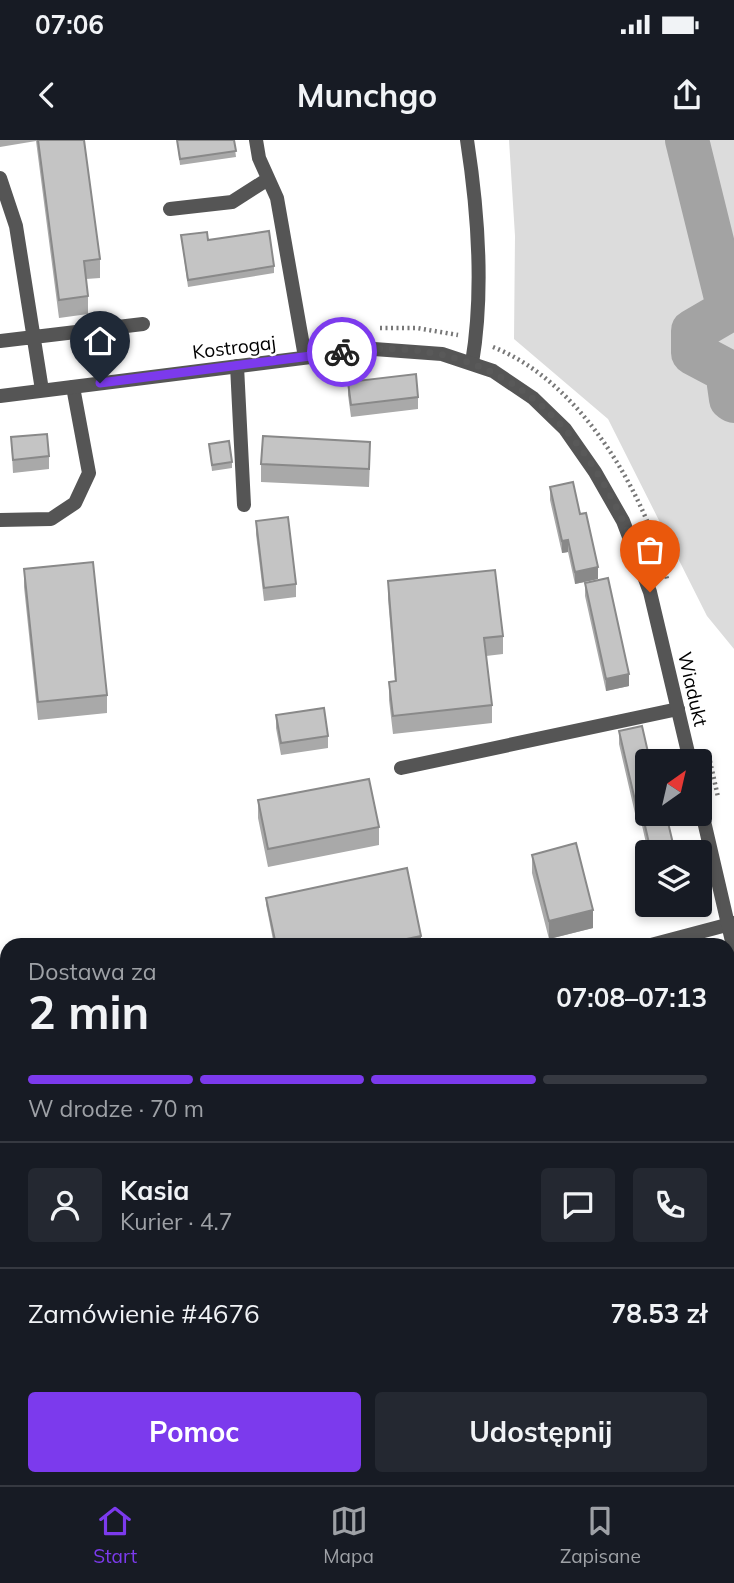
<!DOCTYPE html>
<html lang="pl">
<head>
<meta charset="utf-8">
<style>
  :root { --surface:#171b24; --page:#242831; --text:#f1f3f6; --muted:#9ea1a6; --line:#363941; --accent:#7c3aed }
  body { margin:0; font-family:Mulish,sans-serif; background:var(--page); color:var(--text); height:100vh; display:flex; flex-direction:column; font-size:26px; white-space:nowrap }
  * { box-sizing:border-box; margin:0 }
  p { font-size:23px; color:var(--muted) }
  .icon { flex:none; width:38px; height:38px; fill:none; stroke:currentColor; stroke-width:2; stroke-linecap:round; stroke-linejoin:round }
  .map { position:relative; flex:1; overflow:hidden }
  .drawer { position:absolute; left:0px; top:798px; width:735px; height:548px; display:flex; flex-direction:column; background:var(--surface); border-radius:21px 21px 0 0; box-shadow:0 4px 10px #0003 }
  .drawer>* { flex:none }
  .needle { width:46px; rotate:34deg }
  .tools { position:absolute; left:635px; top:609px; display:grid; gap:14px }
  .tools a { display:grid; place-items:center; width:77px; height:77px; border-radius:7px; background:var(--surface); box-shadow:0 4px 10px #0003; font-size:35px }
  .pin { position:absolute; display:grid; place-items:center; width:60px; height:60px; color:#fff; margin:-72px -30px; border-radius:50% 50% 50% 0; rotate:-45deg; box-shadow:0 0 7px #0007 }
  .pin .icon { rotate:45deg }
  .courier { position:absolute; display:grid; place-items:center; width:70px; height:70px; margin:-35px; border:5px solid #7c3aed; border-radius:50%; background:#fff; color:#222; box-shadow:0 2px 9px #0007 }
  .overview em { font-style:normal; font-weight:700 }
  .overview div { display:flex; flex-direction:column-reverse }
  .overview { display:flex; align-items:center; justify-content:space-between; height:119px; padding:0 28px }
  h1 { font-size:46px; font-weight:700; line-height:52px }
  .bar { display:grid; grid-template-columns:repeat(4,1fr); gap:10px 7px; align-content:center; height:84px; padding:0 28px }
  .bar i { height:9px; border-radius:5px; background:var(--line) }
  .bar .selected { background:var(--accent) }
  .bar p { grid-column:span 4 }
  .line { display:flex; align-items:center; gap:18px; padding:0 28px; border-top:2px solid var(--line) }
  .line div { flex:1 }
  .round { display:grid; place-items:center; flex:none; width:74px; height:74px; border-radius:7px; background:var(--page) }
  .primary-button { display:flex; gap:14px; margin-top:auto; padding:14px 28px }
  .primary-button a { flex:1; height:80px; border-radius:7px; background:var(--accent); color:#fff; font-size:28px; font-weight:700; line-height:80px; text-align:center }
  .primary-button a+a { background:var(--page); color:var(--text) }
  .status { display:flex; justify-content:space-between; align-items:center; height:49px; padding:0 35px; background:var(--surface); direction:ltr }
  .status svg { height:19px; fill:currentColor }
  header { display:flex; justify-content:space-between; align-items:center; height:91px; padding:0 28px; background:var(--surface); font-size:32px; font-weight:700 }
  .menu { display:flex; justify-content:space-around; align-items:center; height:98px; border-top:2px solid var(--line); background:var(--surface); font-size:19px; color:var(--muted) }
  .menu a { display:grid; justify-items:center; gap:4px }
  .menu .selected { color:var(--accent) }
  .map>svg:first-child { display:block }
  .green { fill:#dcdcdc }
  .lines { fill:none; stroke-linecap:round; stroke-linejoin:round }
  .river { stroke:#a3a3a3; stroke-width:44 }
  .path { stroke:#777; stroke-width:4.5; stroke-dasharray:2 3.5; stroke-linecap:butt }
  .lane { stroke:#555; stroke-width:14 }
  .street { stroke:#555; stroke-width:14 }
  .rail { stroke:#000; stroke-width:5; stroke-dasharray:10 3.5 2 3.5; stroke-linecap:butt }
  .wall { fill:#a9a9a9 }
  .shaded-wall { fill:#898989 }
  .building { fill:#c4c4c4; stroke:#898989; stroke-width:2 }
  .done { stroke:#595959; stroke-width:7; stroke-dasharray:0 12.6 }
  .route { stroke:#7c3aed; stroke-width:9 }
  .labels { text-anchor:middle; stroke-width:5; stroke-linejoin:round; paint-order:stroke }
  .street-label { font-size:19px; fill:#000; stroke:#fff }
</style>
</head>
<body>
<div class="status"><b>07:06</b><svg viewBox="0 0 49 12"><path d="M0 12V9h3v3zM5 12V6h3v6zM10 12V3h3v9zM15 12V0h3v12zM26 1h20v11H26zM47 4h2v5h-2z"/></svg></div>
<header><svg class="icon" aria-label="back" viewBox="0 0 24 24"><path d="M15 5l-7 7 7 7"/></svg>Munchgo<svg class="icon" aria-label="share" viewBox="0 0 24 24"><path d="M12 15V3M7 8l5-5 5 5M5 13v7h14v-7"/></svg></header>
<div class="map">
<svg width="734" height="1345" viewBox="0 0 734 1345">
  <rect width="100%" height="100%" fill="#fff"/>
  <path class="green" d="M509,0H734V509L707,476L608,279L514,199L515,96Z
    M7,1090V1339H595L591,1345H0V1091Z
    M734,1253V1345H672L676,1339H728V1262Z"/>
  <g class="lines">
    <path class="river" d="M687,0L729,170L693,191V213L727,231L731,259L734,261"/>
    <path class="path" d="M380,188H417L458,195
      M493,207C581,242 644,351 667,439
      M710,621L718,657"/>
    <path class="lane" d="M256,0L259,18L277,58L305,217
      M467,0C478,71 484,152 472,223
      M0,38L16,86L42,250
      M170,69L232,62L268,39
      M0,201L143,184
      M237,226L244,365
      M0,380L51,379L75,363L89,333L73,247
      M401,628L678,569
      M651,805L734,783"/>
    <path class="street" d="M0,256L374,209L442,214L493,231L533,258L565,289L595,332L623,381L650,452L690,621
      M700,664L734,810
      M728,1152L734,1134
      M728,1206L734,1196
      M609,1345L612,1339
      M637,1345L641,1339"/>
    <path class="rail" d="M0,1025L7,1024
      M728,1115L734,1116"/>
  </g>
  <path class="wall" d="M0,0H84L100,119V138L86,139L88,156V174L59,178L36,1L0,7Z
    M177,0H234L236,17L180,25Z
    M181,95L208,100L274,126V133L188,147Z
    M348,242L418,257V269L351,277L348,255Z
    M11,297L49,316V329L13,333Z
    M209,304L232,322V328L212,331Z
    M370,320L369,347L261,342V324Z
    M550,347L580,374L598,439L575,444L568,412L562,413L550,360Z
    M256,381L296,444V457L264,461L256,394Z
    M24,429L107,555V573L38,580L24,447Z
    M388,441L503,496V514L486,516L492,565V583L393,594L389,560V542L395,541L388,459Z
    M585,443L629,546L606,551L585,456Z
    M276,575L328,596V608L281,615L276,588Z
    M619,591L648,674L675,712H648L641,681L637,682L619,604Z
    M258,660L379,687V705L268,727L258,678Z
    M532,715L593,788L549,799L532,733Z
    M266,758L421,802L409,805H274L266,764Z"/>
  <path class="shaded-wall" d="M568,400V412L562,413V401Z
    M598,427V439L575,444V432Z
    M629,534V546L606,551V539Z
    M641,668V681L637,682V669Z
    M662,765H685V767L662,773Z
    M593,770V788L549,799V781Z
    M421,796V802L409,805H378Z"/>
  <path class="building" d="M38,0H84L100,119L84,121L88,156L59,160Z
    M177,0H234L236,11L180,19Z
    M269,91L274,126L188,140L181,95L207,92L208,100Z
    M416,234L418,257L351,265L348,242Z
    M47,294L49,316L13,320L11,297Z
    M263,296L370,302L369,329L261,324Z
    M229,301L232,322L212,325L209,304Z
    M573,342L580,374L586,373L598,427L575,432L568,400L562,401L550,347Z
    M288,377L296,444L264,448L256,381Z
    M93,422L107,555L38,562L24,429Z
    M495,430L503,496L484,498L492,565L393,576L389,542L396,541L388,441Z
    M608,438L629,534L606,539L585,443Z
    M324,568L328,596L281,603L276,575Z
    M642,586L650,621H648V674H666L675,712H651L641,668L637,669L619,591Z
    M369,639L379,687L268,709L258,660Z
    M576,703L593,770L549,781L532,715Z
    M407,728L421,796L378,805H276L266,758Z"/>
  <g class="lines">
    <path class="done" d="M342,212C513,188 603,302 650,452"/>
    <path class="route" d="M100,243L342,212"/>
  </g>
  <g class="labels">
    <g class="street-label">
      <text transform="translate(234 207) rotate(-7)" y="7">Kostrogaj</text>
      <text transform="translate(693 549) rotate(77)" y="7">Wiadukt</text>
    </g>
  </g>
</svg>
<div class="tools">
<a><svg class="needle" viewBox="-14 -14 28 28"><path d="M0-13l5 13h-10z" fill="#e53935"/><path d="M0 13l5-13h-10z" fill="#9ea1a6"/></svg></a>
<a><svg class="icon" aria-label="layers" viewBox="0 0 24 24"><path d="M12 4l9 5-9 5-9-5zM3 14l9 5 9-5"/></svg></a>
</div>
<div class="pin" style="left:650px;top:452px;background:#ea580c"><svg class="icon" aria-label="bag" viewBox="0 0 24 24"><path d="M5 8h14l-1 12H6zM9 8a3 3 0 0 1 6 0"/></svg></div>
<div class="pin" style="left:100px;top:243px;background:#1f2937"><svg class="icon" aria-label="home" viewBox="0 0 24 24"><path d="M3 11l9-7 9 7M6 9v11h12V9"/></svg></div>
<div class="courier" style="left:342px;top:212px"><svg class="icon" aria-label="bike" viewBox="0 0 24 24"><circle cx="6" cy="16" r="4"/><circle cx="18" cy="16" r="4"/><path d="M6 16l4-8h5l3 8M10 8l3 8H6M13 5h3"/></svg></div>
<section class="drawer">
<div class="overview"><div><h1>2 min</h1><p>Dostawa za</p></div><em>07:08–07:13</em></div>
<div class="bar"><i class="selected"></i><i class="selected"></i><i class="selected"></i><i></i><p>W drodze · 70 m</p></div>
<div class="line" style="height:126px"><a class="round"><svg class="icon" aria-label="person" viewBox="0 0 24 24"><circle cx="12" cy="8" r="4"/><path d="M4 21q1-7 8-7t8 7"/></svg></a><div><b>Kasia</b><p>Kurier · 4.7</p></div><a class="round"><svg class="icon" aria-label="chat" viewBox="0 0 24 24"><path d="M4 5h16v11H9l-5 4z"/></svg></a><a class="round"><svg class="icon" aria-label="phone" viewBox="0 0 24 24"><path d="M5 4h4l2 5-3 2q2 4 5 5l2-3 5 2v4C11 20 4 13 5 4z"/></svg></a></div>
<div class="line" style="height:91px"><div>Zamówienie #4676</div><b>78.53 zł</b></div>
<div class="primary-button"><a>Pomoc</a><a>Udostępnij</a></div>
</section>
</div>
<nav class="menu">
<a class="selected"><svg class="icon" aria-label="home" viewBox="0 0 24 24"><path d="M3 11l9-7 9 7M6 9v11h12V9"/></svg>Start</a>
<a><svg class="icon" aria-label="map" viewBox="0 0 24 24"><path d="M3 6l6-2 6 2 6-2v14l-6 2-6-2-6 2zM9 4v14M15 6v14"/></svg>Mapa</a>
<a><svg class="icon" aria-label="saved" viewBox="0 0 24 24"><path d="M7 4h10v16l-5-4-5 4z"/></svg>Zapisane</a>
</nav>
</body>
</html>
